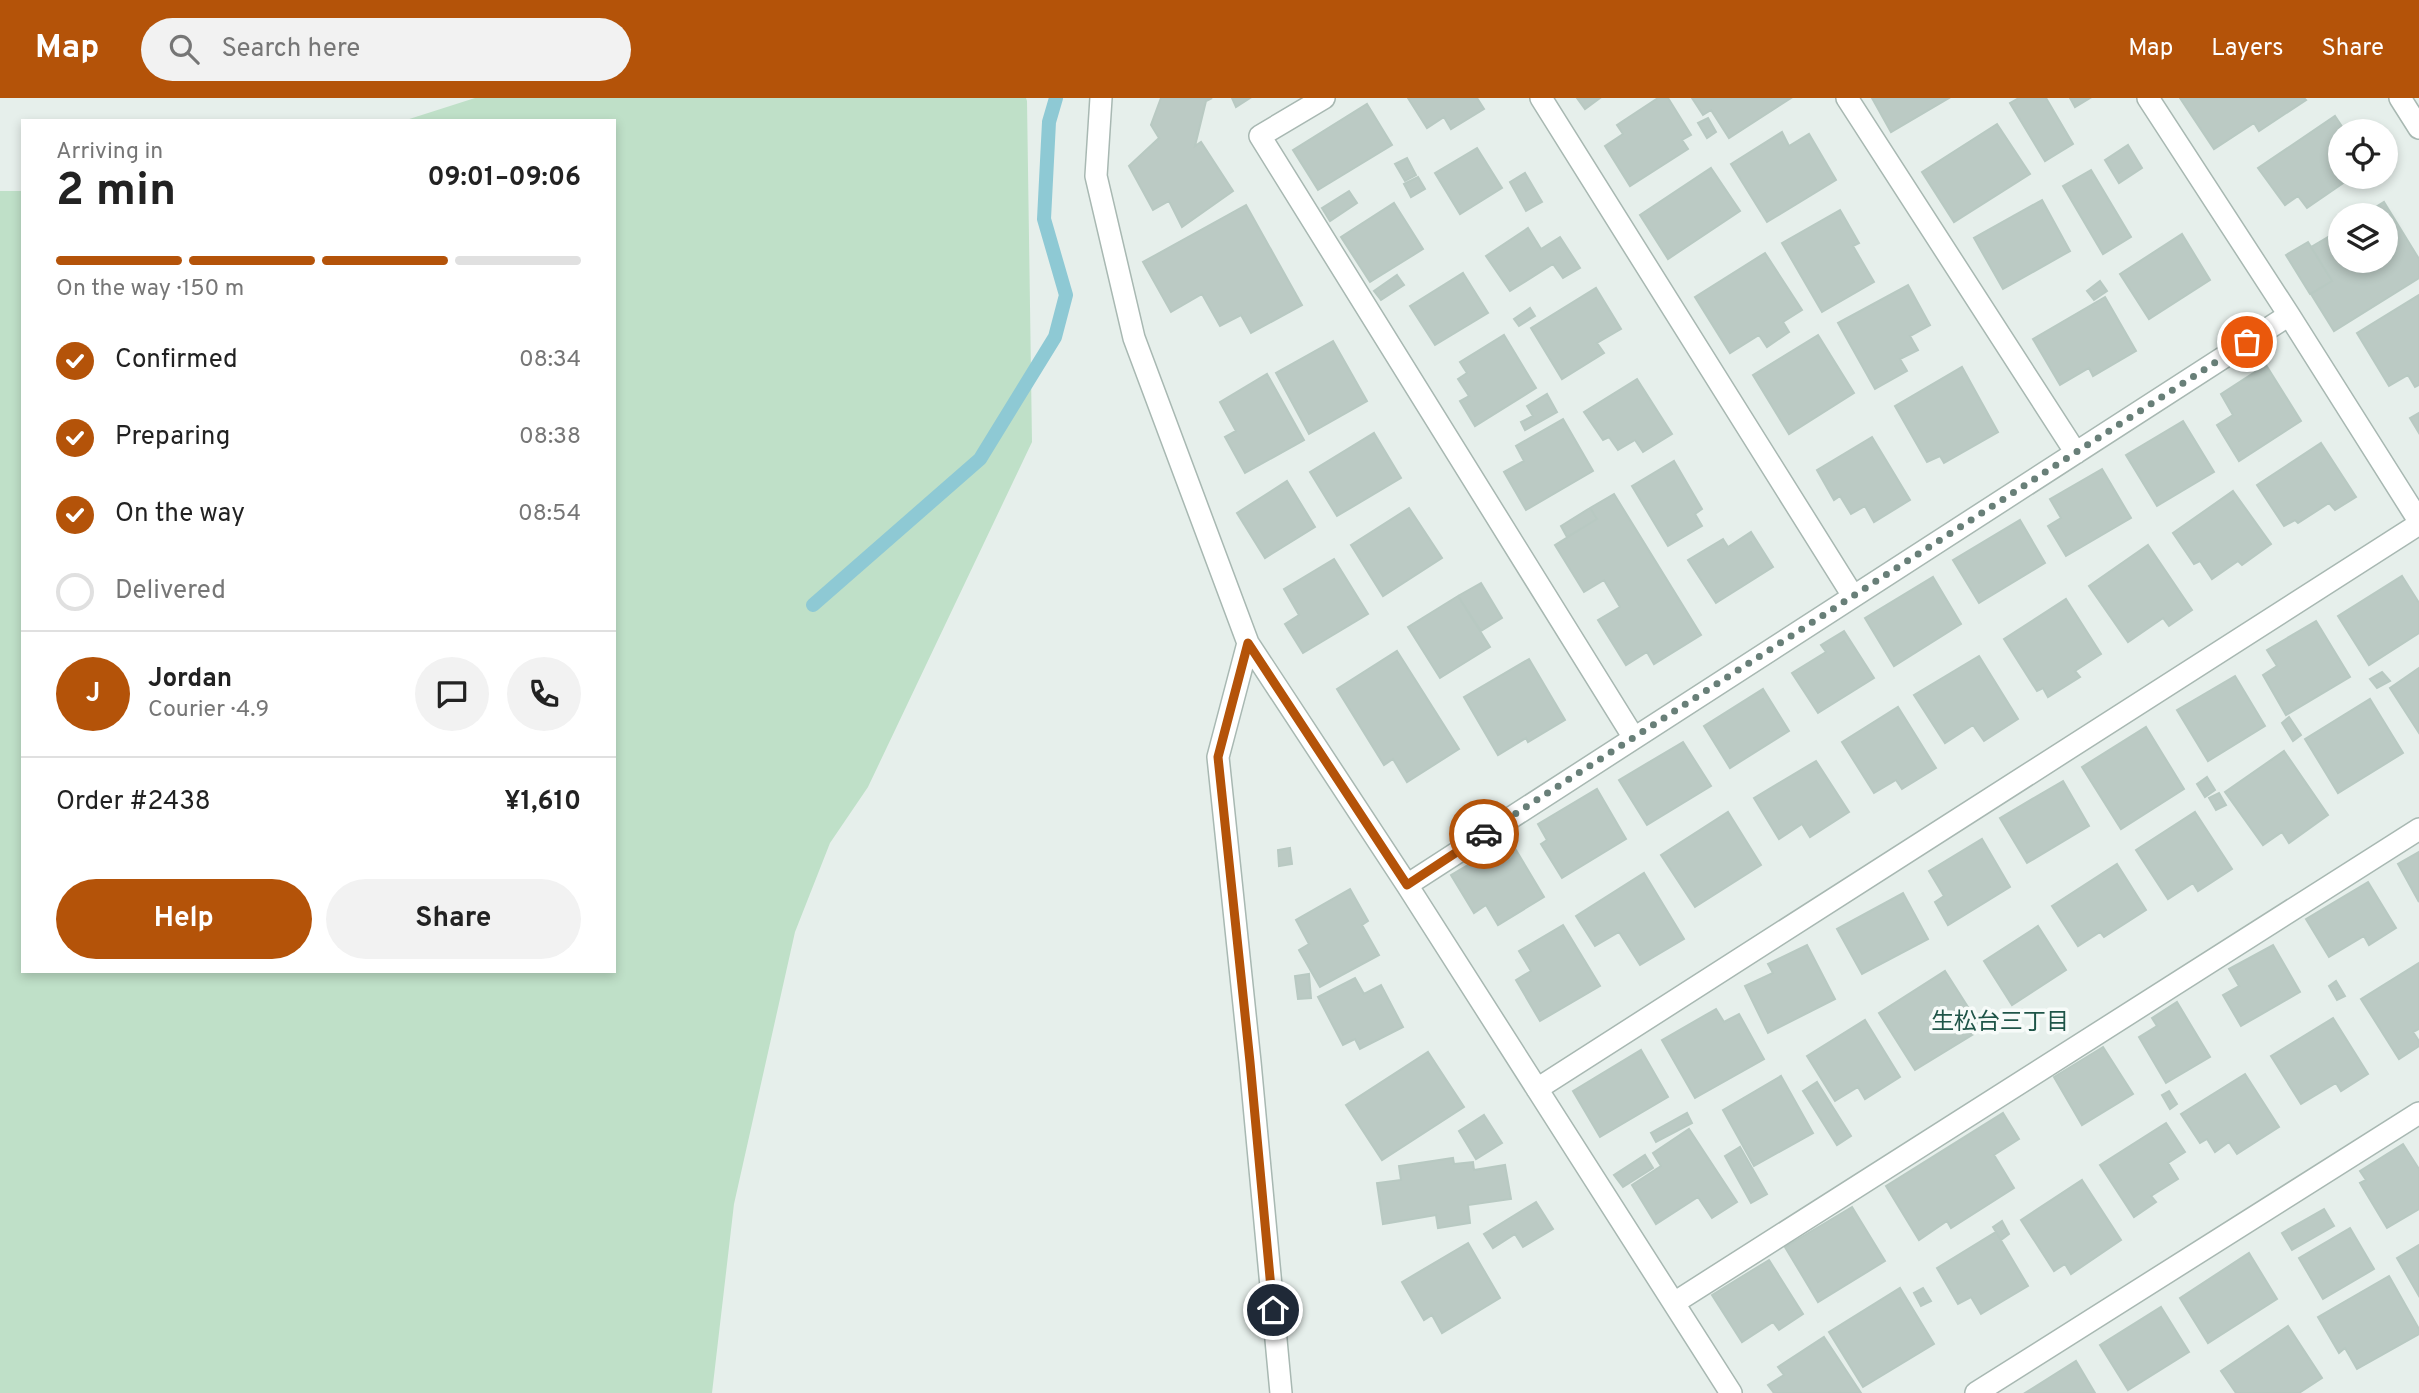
<!DOCTYPE html>
<html lang="en">
<head>
<meta charset="utf-8">
<style>
  :root { --surface:#fff; --page:#f2f2f2; --text:#222; --muted:#767676; --line:#e0e0e0; --accent:#b45309 }
  body { margin:0; font-family:Overpass,"Noto Sans JP",sans-serif; background:var(--page); color:var(--text); height:100vh; display:flex; flex-direction:column; font-size:26px; white-space:nowrap }
  * { box-sizing:border-box; margin:0 }
  p { font-size:23px; color:var(--muted) }
  .icon { flex:none; width:38px; height:38px; fill:none; stroke:currentColor; stroke-width:2; stroke-linecap:round; stroke-linejoin:round }
  .map { position:relative; flex:1; overflow:hidden }
  .details { position:absolute; left:21px; top:21px; width:595px; height:854px; display:flex; flex-direction:column; background:var(--surface); border-radius:0px; box-shadow:0 4px 10px #0003 }
  .details>* { flex:none }
  .fabs { position:absolute; left:2328px; top:21px; display:grid; gap:14px }
  .fabs a { display:grid; place-items:center; width:70px; height:70px; border-radius:50%; background:var(--surface); box-shadow:0 4px 10px #0003; font-size:35px }
  .pin { position:absolute; display:grid; place-items:center; width:60px; height:60px; color:#fff; margin:-30px; border:4px solid #fff; border-radius:50%; box-shadow:0 2px 7px #0007 }
  .courier { position:absolute; display:grid; place-items:center; width:70px; height:70px; margin:-35px; border:5px solid #b45309; border-radius:50%; background:#fff; color:#222; box-shadow:0 2px 9px #0007 }
  .overview em { font-style:normal; font-weight:700 }
  .overview div { display:flex; flex-direction:column-reverse }
  .overview { display:flex; align-items:center; justify-content:space-between; height:119px; padding:0 35px }
  h1 { font-size:46px; font-weight:700; line-height:52px }
  .bar { display:grid; grid-template-columns:repeat(4,1fr); gap:10px 7px; align-content:center; height:84px; padding:0 35px }
  .bar i { height:9px; border-radius:5px; background:var(--line) }
  .bar .current { background:var(--accent) }
  .bar p { grid-column:span 4 }
  .line { display:flex; align-items:center; gap:18px; padding:0 35px; border-top:2px solid var(--line) }
  .line div { flex:1 }
  .round { display:grid; place-items:center; flex:none; width:74px; height:74px; border-radius:37px; background:var(--page) }
  ol { padding:0 35px; list-style:none }
  li { display:flex; align-items:center; gap:21px; height:77px }
  li p { margin-inline-start:auto }
  li .icon { padding:7px; border-radius:50%; background:var(--accent); color:#fff; stroke-width:4 }
  li:last-child { color:var(--muted) }
  li i { width:38px; height:38px; border:4px solid var(--line); border-radius:50% }
  .primary-button { display:flex; gap:14px; margin-top:auto; padding:14px 35px }
  .primary-button a { flex:1; height:80px; border-radius:42px; background:var(--accent); color:#fff; font-size:28px; font-weight:700; line-height:80px; text-align:center }
  .primary-button a+a { background:var(--page); color:var(--text) }
  header { display:flex; align-items:center; gap:42px; box-sizing:border-box; height:98px; padding:0 35px; background:var(--accent); color:#fff }
  header strong { font-size:33px }
  nav { display:flex; gap:38px; margin-inline-start:auto; font-size:24px }
  .search { width:490px; height:63px; background:var(--page); display:flex; align-items:center; gap:18px; box-sizing:border-box; padding:0 24px; border-radius:38px; color:var(--muted); font-size:26px }
  .map>svg:first-child { display:block }
  .green { fill:#bfe0c8 }
  .lines { fill:none; stroke-linecap:round; stroke-linejoin:round }
  .stream { stroke:#8ec9d4; stroke-width:14 }
  .building { fill:#bbcac4; stroke:#b8c9c2; stroke-width:2 }
  .minor-casing { stroke:#a8b8b2; stroke-width:24 }
  .minor { stroke:#fff; stroke-width:21 }
  .done { stroke:#687f78; stroke-width:7; stroke-dasharray:0 12.6 }
  .route { stroke:#b45309; stroke-width:9 }
  .labels { text-anchor:middle; stroke-width:7; stroke-linejoin:round; paint-order:stroke }
  .neighbourhood-label { font-size:23px; fill:#1f5548; stroke:#f7fbf9 }
</style>
</head>
<body>
<header>
<strong>Map</strong>
<div class="search"><svg class="icon" aria-label="search" viewBox="0 0 24 24"><circle cx="10" cy="10" r="6"/><path d="M15 15l6 6"/></svg>Search here</div>
<nav><a>Map</a><a>Layers</a><a>Share</a></nav>
</header>
<div class="map">
<svg width="2419" height="1295" viewBox="0 0 2419 1295">
  <rect width="100%" height="100%" fill="#e6efeb"/>
  <path class="green" d="M475,0H1026L1027,3L1032,344L868,689L830,745L795,834L734,1106L712,1295H0V93H23V873H614V23H403Z"/>
  <g class="lines">
    <path class="stream" d="M813,507L980,361L1055,239L1066,197L1044,121L1049,24L1056,0"/>
  </g>
  <path class="building" d="M1161,0H1212L1206,3L1195,48L1201,44L1233,93L1182,129L1169,103L1153,112L1129,68L1159,40L1151,27Z
    M1232,0H1250L1236,9Z
    M1408,0H1477L1484,11L1451,31L1444,19L1427,30Z
    M1577,0H1600L1585,11Z
    M1658,0H1668L1691,37L1682,42L1688,51L1630,88L1605,48L1623,36L1617,27Z
    M1692,0H1791L1729,40L1711,12L1703,17Z
    M1872,0H1949L1891,34Z
    M2019,0H2046L2073,46L2045,63L2010,5Z
    M2070,0H2090L2075,9Z
    M2180,0H2304L2306,2L2259,33L2254,25L2214,51Z
    M1367,6L1392,47L1318,92L1293,52Z
    M2335,18L2345,33H2340V79H2352L2307,110L2298,98L2285,107L2258,70Z
    M1708,20L1716,34L1707,40L1698,25Z
    M1997,26L2030,76L1954,124L1922,74Z
    M1782,34L1789,48L1809,36L1836,82L1767,124L1731,66Z
    M2128,47L2142,70L2119,85L2105,62Z
    M1477,50L1502,90L1460,116L1435,75Z
    M1407,60L1416,77L1405,83L1395,66Z
    M1711,70L1740,113L1668,161L1640,117Z
    M2091,72L2131,139L2103,156L2063,88Z
    M1525,75L1542,104L1526,113L1510,84Z
    M1418,79L1425,91L1411,99L1404,86Z
    M1349,93L1357,105L1330,123L1322,110Z
    M2042,102L2070,153L2003,191L1974,140Z
    M2384,104L2419,161V180L2334,233L2311,196L2332,183L2311,149L2340,132V163H2385V117H2363Z
    M1394,105L1423,151L1370,184L1341,139Z
    M1246,107L1302,207L1251,235L1241,217L1220,228L1202,196L1171,214L1143,164Z
    M1840,112L1859,145L1853,148L1874,184L1822,214L1782,145Z
    M1528,130L1541,151L1560,139L1580,170L1563,180L1553,166L1510,193L1486,158Z
    M2182,136L2210,182L2149,221L2120,176Z
    M2308,144L2332,183L2310,196L2286,157Z
    M1765,155L1802,212L1783,224L1789,234L1767,249L1759,237L1730,255L1695,199Z
    M1463,175L1488,215L1435,247L1410,208Z
    M1397,177L1404,187L1381,202L1374,193Z
    M2100,183L2107,193L2094,202L2087,193Z
    M1908,187L1930,227L1910,238L1918,252L1900,261L1907,273L1875,291L1838,225Z
    M1596,190L1621,231L1597,245L1604,255L1562,281L1531,230Z
    M2419,197V287L2415,289L2408,277L2389,288L2357,235Z
    M2105,199L2136,253L2093,278L2089,270L2060,287L2033,241Z
    M1530,210L1535,218L1519,228L1514,221Z
    M1504,237L1536,290L1475,328L1460,303L1469,298L1458,281L1467,275L1460,264Z
    M1818,237L1854,295L1789,336L1753,277Z
    M1333,243L1367,303L1309,336L1276,275Z
    M2266,267L2301,323L2239,363L2217,327L2233,317L2221,296Z
    M1962,269L1998,334L1944,365L1940,358L1927,364L1895,308Z
    M1267,276L1304,342L1245,375L1225,339L1236,333L1220,304Z
    M1637,281L1672,336L1643,354L1635,342L1618,352L1609,339L1603,342L1584,314Z
    M1547,296L1557,314L1525,332L1521,324L1533,318L1527,308Z
    M2419,315V335L2410,320Z
    M1563,321L1593,373L1526,412L1504,374L1524,363L1516,348Z
    M2183,323L2214,374L2157,408L2126,357Z
    M1374,335L1401,380L1337,418L1310,374Z
    M1872,339L1910,402L1874,424L1865,408L1851,416L1840,398L1834,402L1817,372Z
    M2321,345L2356,399L2335,412L2329,405L2298,425L2295,422L2284,428L2257,387Z
    M1674,363L1702,411L1695,416L1702,428L1668,448L1632,388Z
    M2102,371L2131,420L2066,458L2048,428L2061,420L2050,401Z
    M1287,383L1315,429L1265,460L1237,415Z
    M2233,393L2271,446L2242,467L2238,463L2212,481L2200,463L2194,466L2173,435Z
    M1614,396L1701,537L1654,566L1647,554L1626,567L1598,522L1620,509L1604,482L1584,494L1555,447L1597,421L1590,410Z
    M1409,410L1442,460L1383,498L1351,447Z
    M1590,410L1597,421L1567,439L1561,428Z
    M2020,422L2045,465L1979,505L1953,462Z
    M1751,434L1773,469L1716,505L1688,462L1723,441L1728,449Z
    M2148,447L2192,512L2169,528L2163,520L2128,544L2089,488Z
    M1334,461L1368,516L1303,555L1285,526L1299,517L1284,491Z
    M2402,478L2419,505V535L2369,567L2338,518Z
    M1933,479L1961,526L1894,568L1865,520Z
    M1481,485L1502,520L1481,533L1458,498Z
    M1458,498L1490,549L1440,580L1408,529Z
    M2066,501L2101,556L2075,573L2080,579L2048,599L2043,590L2037,593L2004,541Z
    M2316,523L2350,579L2286,617L2263,577L2277,568L2267,552Z
    M1844,533L1874,580L1818,615L1792,575L1826,554L1821,547Z
    M1397,553L1459,651L1407,684L1393,661L1384,667L1337,591Z
    M1979,558L2018,621L1984,643L1973,627L1945,645L1914,597Z
    M1529,561L1565,622L1528,644L1526,640L1498,657L1464,599Z
    M2419,570V635L2390,590Z
    M2382,574L2390,583L2377,590L2370,581Z
    M2235,578L2265,628L2208,663L2177,612Z
    M1763,591L1789,633L1730,670L1704,628Z
    M2370,601L2403,655L2338,695L2305,641Z
    M1898,609L1936,670L1902,691L1896,682L1874,695L1842,644Z
    M2289,619L2301,637L2293,643L2282,625Z
    M2146,629L2184,691L2121,731L2082,669Z
    M1683,644L1711,688L1647,727L1619,682Z
    M2284,653L2328,717L2289,745L2282,734L2263,747L2225,694Z
    M1816,663L1849,714L1810,739L1802,726L1779,741L1754,700Z
    M2207,679L2215,692L2205,699L2197,686Z
    M2063,683L2089,728L2027,765L2000,720Z
    M1597,691L1626,741L1562,780L1541,746L1547,742L1538,726Z
    M2219,695L2226,707L2216,712L2209,700Z
    M1728,714L1761,767L1695,809L1661,757Z
    M2195,714L2232,771L2198,793L2193,785L2168,801L2136,752Z
    M1982,741L2010,789L1948,827L1935,804L1944,798L1929,773Z
    M1510,742L1544,799L1498,827L1486,807L1474,815L1451,777Z
    M1290,750L1292,766L1279,768L1278,752Z
    M2419,754V804L2398,766Z
    M2117,766L2146,812L2104,839L2100,834L2078,848L2052,808Z
    M1644,775L1684,841L1640,867L1619,834L1595,848L1576,818Z
    M2368,784L2396,830L2369,847L2364,838L2329,859L2306,821Z
    M1350,791L1368,823L1362,827L1379,857L1320,889L1299,852L1309,846L1296,822Z
    M1903,795L1928,841L1862,876L1837,831Z
    M1563,827L1600,888L1540,923L1516,882L1531,873L1519,853Z
    M2038,828L2066,872L2012,907L1984,863Z
    M1807,847L1835,901L1768,935L1745,888L1773,875L1768,866Z
    M2273,847L2300,894L2241,928L2223,897L2239,888L2229,871Z
    M2419,865V931L2413,934L2419,943V948L2399,961L2361,901Z
    M1945,873L1982,931L1915,972L1879,915Z
    M1309,876L1311,900L1298,901L1295,878Z
    M1355,880L1364,896L1381,887L1403,929L1360,951L1355,941L1343,947L1318,899Z
    M2336,883L2345,898L2337,902L2329,888Z
    M2177,904L2210,959L2166,985L2139,939L2157,928L2152,920Z
    M1716,911L1724,924L1739,916L1764,961L1695,1000L1662,942Z
    M2333,920L2368,976L2341,993L2336,985L2301,1006L2271,958Z
    M1865,922L1900,979L1865,1001L1858,989L1835,1003L1807,958Z
    M2103,949L2133,996L2082,1027L2054,979Z
    M1641,952L1668,999L1600,1039L1573,993Z
    M1428,954L1464,1009L1382,1062L1346,1007Z
    M2245,976L2279,1029L2237,1056L2229,1044L2215,1054L2207,1041L2200,1045L2181,1016Z
    M1781,978L1813,1035L1754,1068L1723,1012Z
    M1817,984L1851,1038L1837,1047L1803,993Z
    M2169,993L2177,1006L2170,1011L2162,997Z
    M1687,1015L1692,1025L1656,1044L1651,1035Z
    M2003,1015L2019,1041L1994,1057L2014,1090L1951,1130L1947,1123L1919,1142L1886,1088Z
    M1484,1017L1502,1045L1476,1061L1459,1033Z
    M2166,1025L2185,1054L2168,1065L2178,1081L2151,1098L2156,1104L2134,1119L2100,1067Z
    M1689,1031L1737,1104L1712,1120L1698,1099L1656,1126L1632,1087L1661,1068L1653,1055Z
    M2403,1046L2419,1071V1111L2387,1130L2360,1085L2366,1082L2360,1073Z
    M1740,1049L1767,1096L1751,1105L1725,1058Z
    M1645,1057L1653,1070L1623,1089L1614,1077Z
    M1453,1060L1454,1066L1473,1064L1474,1072L1505,1067L1511,1101L1468,1107L1470,1125L1438,1130L1436,1117L1383,1126L1377,1085L1401,1082L1399,1068Z
    M2082,1082L2121,1142L2071,1176L2065,1166L2054,1173L2021,1122Z
    M1536,1104L1553,1131L1523,1149L1515,1136L1493,1150L1484,1136Z
    M1852,1109L1885,1163L1818,1204L1785,1149Z
    M2324,1111L2334,1128L2292,1152L2282,1135Z
    M2002,1123L2009,1136L2001,1142L1993,1129Z
    M2350,1130L2374,1171L2323,1201L2299,1160Z
    M1996,1134L2028,1188L1981,1216L1971,1199L1958,1206L1937,1170Z
    M1468,1145L1500,1200L1442,1235L1432,1217L1424,1222L1402,1184Z
    M2419,1147V1198L2397,1160Z
    M2249,1155L2277,1201L2208,1245L2180,1200Z
    M1769,1162L1803,1216L1779,1232L1773,1224L1742,1244L1712,1197Z
    M2389,1178L2419,1231V1236L2357,1271L2345,1250L2339,1255L2318,1219Z
    M1900,1190L1934,1246L1863,1289L1829,1234Z
    M1923,1190L1931,1203L1921,1208L1914,1195Z
    M2161,1209L2189,1254L2128,1292L2100,1247Z
    M2288,1228L2322,1280L2299,1295H2236L2221,1273Z
    M1824,1239L1861,1295H1774L1768,1287L1784,1277L1778,1269Z
    M2076,1263L2095,1295H2025Z"/>
  <g class="lines">
    <g class="minor-casing">
      <path id="minor" d="M1101,0L1096,78L1134,240L1248,545L1218,659L1250,964L1281,1295
        M1324,0L1260,38L1634,640
        M1541,0L1853,498
        M1847,0L2076,355
        M2148,0L2289,217L2419,423
        M2400,0L2419,30
        M1248,545L1407,787L1731,1295
        M1407,787L2289,217
        M1537,991L2419,426
        M1674,1205L2419,731
        M1976,1295L2419,1015"/>
    </g>
    <use href="#minor" class="minor"/>
  </g>
  <g class="lines">
    <path class="done" d="M1484,736L2247,244"/>
    <path class="route" d="M1273,1212L1250,964L1218,659L1248,545L1407,787L1484,736"/>
  </g>
  <g class="labels">
    <g class="neighbourhood-label">
      <text x="2000" y="931">生松台三丁目</text>
    </g>
  </g>
</svg>
<div class="fabs">
<a><svg class="icon" aria-label="locate" viewBox="0 0 24 24"><circle cx="12" cy="12" r="6"/><path d="M12 2v4M12 18v4M2 12h4M18 12h4"/></svg></a>
<a><svg class="icon" aria-label="layers" viewBox="0 0 24 24"><path d="M12 4l9 5-9 5-9-5zM3 14l9 5 9-5"/></svg></a>
</div>
<div class="pin" style="left:2247px;top:244px;background:#ea580c"><svg class="icon" aria-label="bag" viewBox="0 0 24 24"><path d="M5 8h14l-1 12H6zM9 8a3 3 0 0 1 6 0"/></svg></div>
<div class="pin" style="left:1273px;top:1212px;background:#1f2937"><svg class="icon" aria-label="home" viewBox="0 0 24 24"><path d="M3 11l9-7 9 7M6 9v11h12V9"/></svg></div>
<div class="courier" style="left:1484px;top:736px"><svg class="icon" aria-label="car" viewBox="0 0 24 24"><path d="M5 17H2v-5l4-1 3-4h7l3 4 3 1v5h-3M9 17h6M6 11h13"/><circle cx="7" cy="17" r="2"/><circle cx="17" cy="17" r="2"/></svg></div>
<section class="details">
<div class="overview"><div><h1>2 min</h1><p>Arriving in</p></div><em>09:01–09:06</em></div>
<div class="bar"><i class="current"></i><i class="current"></i><i class="current"></i><i></i><p>On the way · 150 m</p></div>
<ol>
<li><svg class="icon" aria-label="check" viewBox="0 0 24 24"><path d="M5 12l5 5 9-10"/></svg>Confirmed<p>08:34</p></li>
<li><svg class="icon" aria-label="check" viewBox="0 0 24 24"><path d="M5 12l5 5 9-10"/></svg>Preparing<p>08:38</p></li>
<li><svg class="icon" aria-label="check" viewBox="0 0 24 24"><path d="M5 12l5 5 9-10"/></svg>On the way<p>08:54</p></li>
<li><i></i>Delivered</li>
</ol>
<div class="line" style="height:126px"><b class="round" style="background:var(--accent);color:#fff">J</b><div><b>Jordan</b><p>Courier · 4.9</p></div><a class="round"><svg class="icon" aria-label="chat" viewBox="0 0 24 24"><path d="M4 5h16v11H9l-5 4z"/></svg></a><a class="round"><svg class="icon" aria-label="phone" viewBox="0 0 24 24"><path d="M5 4h4l2 5-3 2q2 4 5 5l2-3 5 2v4C11 20 4 13 5 4z"/></svg></a></div>
<div class="line" style="height:91px"><div>Order #2438</div><b>¥1,610</b></div>
<div class="primary-button"><a>Help</a><a>Share</a></div>
</section>
</div>
</body>
</html>
